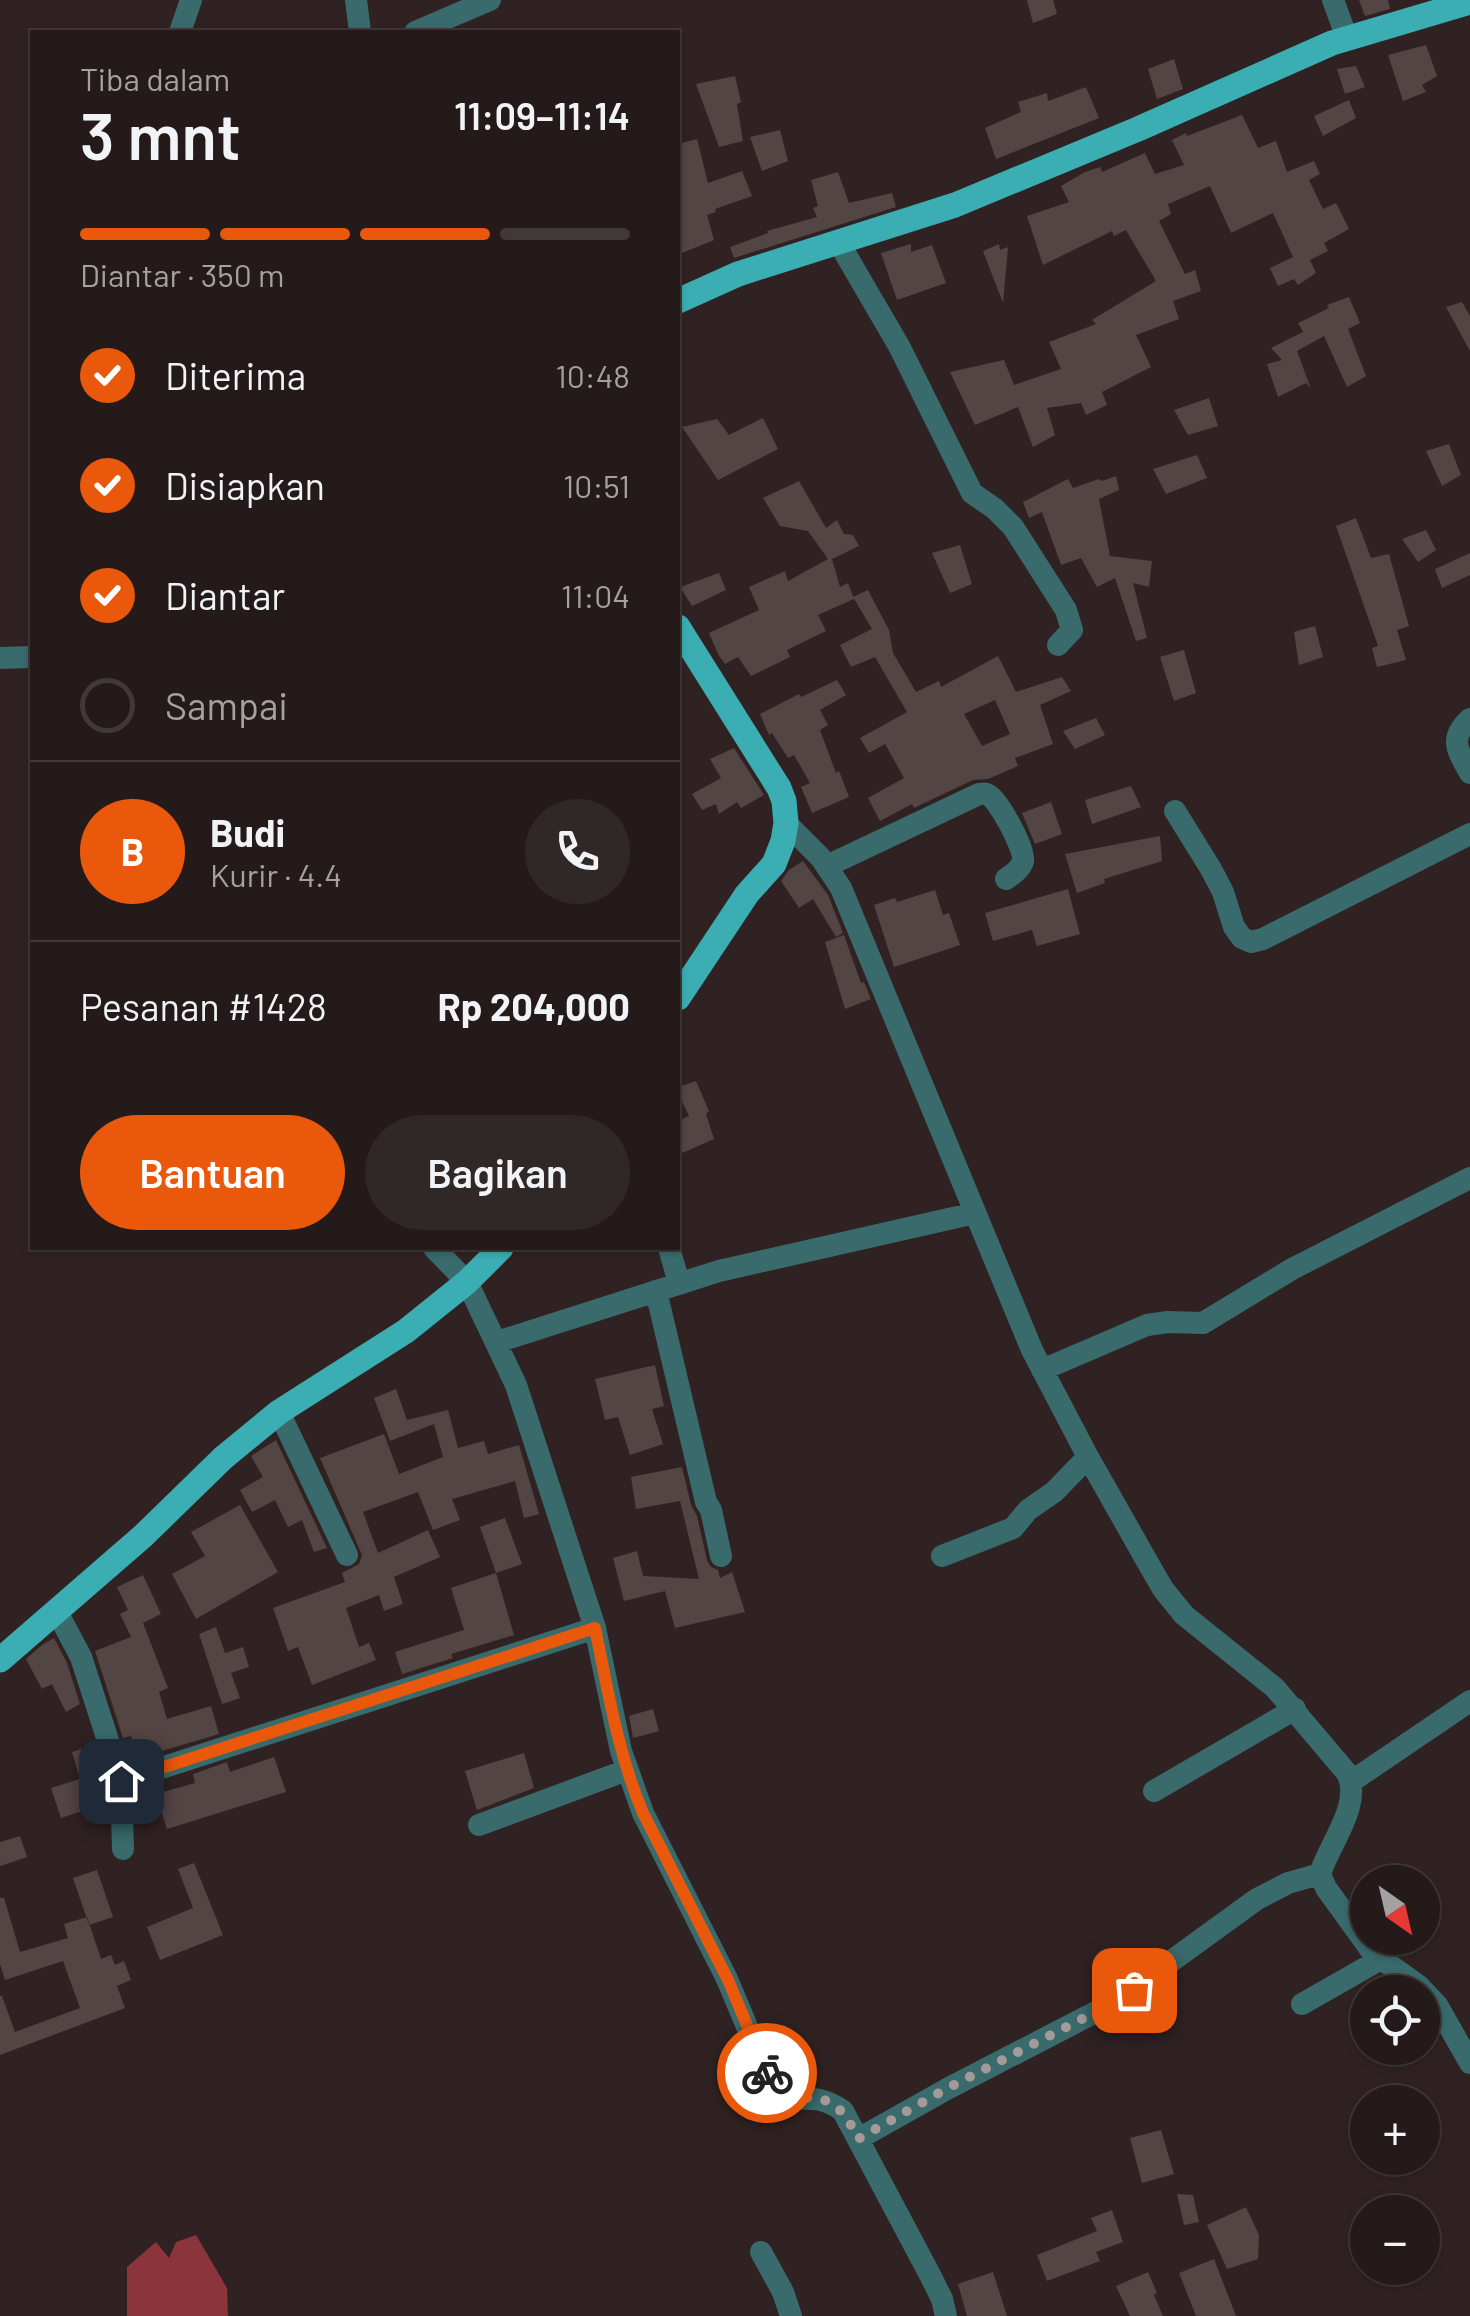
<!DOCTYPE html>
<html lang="id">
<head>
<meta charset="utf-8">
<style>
  :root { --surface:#241a1a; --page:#302727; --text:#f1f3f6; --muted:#a3a1a2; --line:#413839; --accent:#ea580c }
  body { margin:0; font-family:Barlow,sans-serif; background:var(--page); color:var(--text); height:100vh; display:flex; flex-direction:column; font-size:38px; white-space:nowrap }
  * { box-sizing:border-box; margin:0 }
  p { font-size:32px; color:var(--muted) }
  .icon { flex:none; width:55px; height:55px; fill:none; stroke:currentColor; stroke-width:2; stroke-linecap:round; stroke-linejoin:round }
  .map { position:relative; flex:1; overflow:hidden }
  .details { position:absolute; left:30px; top:30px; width:650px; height:1220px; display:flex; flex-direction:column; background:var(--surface); border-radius:0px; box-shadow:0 2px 8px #0004,0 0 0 2px var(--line) }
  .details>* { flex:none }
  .needle { width:65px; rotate:146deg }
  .controls { position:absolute; left:1350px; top:1865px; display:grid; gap:20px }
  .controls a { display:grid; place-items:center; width:90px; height:90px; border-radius:50%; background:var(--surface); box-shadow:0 2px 8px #0004,0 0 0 2px var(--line); font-size:50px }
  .pin { position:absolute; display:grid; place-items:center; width:85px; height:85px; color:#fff; margin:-42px; border-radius:20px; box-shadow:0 5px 15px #0006 }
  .courier { position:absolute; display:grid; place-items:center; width:100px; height:100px; margin:-50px; border:8px solid #ea580c; border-radius:50%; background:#fff; color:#222; box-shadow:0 2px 12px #0007 }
  .headline em { font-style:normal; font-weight:600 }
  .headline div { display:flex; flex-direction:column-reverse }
  .headline { display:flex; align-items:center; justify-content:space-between; height:170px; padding:0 50px }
  h1 { font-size:65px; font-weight:600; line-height:75px }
  .bar { display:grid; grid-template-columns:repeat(4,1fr); gap:15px 10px; align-content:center; height:120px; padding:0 50px }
  .bar i { height:12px; border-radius:8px; background:var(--line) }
  .bar .active { background:var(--accent) }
  .bar p { grid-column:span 4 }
  .line { display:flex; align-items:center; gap:25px; padding:0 50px; border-top:2px solid var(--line) }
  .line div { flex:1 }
  .round { display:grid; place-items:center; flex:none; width:105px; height:105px; border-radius:52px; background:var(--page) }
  ol { padding:0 50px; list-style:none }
  li { display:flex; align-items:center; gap:30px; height:110px }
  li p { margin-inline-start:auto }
  li .icon { padding:10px; border-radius:50%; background:var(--accent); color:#fff; stroke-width:4 }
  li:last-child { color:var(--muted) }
  li i { width:55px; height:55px; border:5px solid var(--line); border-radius:50% }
  .action { display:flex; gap:20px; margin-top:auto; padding:20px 50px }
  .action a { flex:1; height:115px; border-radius:60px; background:var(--accent); color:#fff; font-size:40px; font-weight:600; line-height:115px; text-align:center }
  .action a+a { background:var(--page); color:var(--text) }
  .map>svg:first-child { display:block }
  .forest { fill:#8b343b }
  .building { fill:#544545; fill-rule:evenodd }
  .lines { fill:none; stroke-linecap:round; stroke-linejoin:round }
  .minor { stroke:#396a6c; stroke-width:22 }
  .major { stroke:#3baeb3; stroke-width:25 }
  .done { stroke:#a59a9a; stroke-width:10; stroke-dasharray:0 18 }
  .route { stroke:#ea580c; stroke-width:12 }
</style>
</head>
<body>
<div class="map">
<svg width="1470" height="2316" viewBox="0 0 1470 2316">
  <rect width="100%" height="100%" fill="#302222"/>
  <path class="forest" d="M196,2235L227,2288L228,2316H127V2267L156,2242L169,2258L176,2242Z"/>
  <path class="building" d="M1027,0H1053L1057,14L1033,23Z
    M1359,0H1388L1390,9L1365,16Z
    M1426,45L1437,76L1422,85L1426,92L1403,101L1388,55Z
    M1174,59L1183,89L1157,99L1148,69Z
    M1356,66L1365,87L1345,94L1337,69Z
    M735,76L741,102L737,104L743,141L719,147L696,84Z
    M1086,87L1099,118L996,159L985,128L1021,112L1018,102L1047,93L1048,101Z
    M1349,100L1356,118L1323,136L1314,116Z
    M1242,115L1258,148L1276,141L1287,172L1314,161L1320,174L1309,180L1323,209L1336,203L1349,229L1324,243L1328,251L1310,260L1316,273L1298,285L1294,279L1278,286L1270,268L1293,257L1273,213L1231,233L1210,186L1168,204L1171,214L1159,221L1185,274L1195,270L1201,291L1173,301L1179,319L1136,335L1151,367L1102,392L1107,405L1086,415L1081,403L1047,408L1055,435L1033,447L1018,407L975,425L950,372L1004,360L1014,385L1061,369L1049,342L1096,324L1092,320L1156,281L1126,230L1114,236L1112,231L1043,265L1027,216L1069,202L1061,186L1085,172L1100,167L1102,172L1145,153L1155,174L1184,165L1172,140L1186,133L1187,136Z
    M780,130L788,161L762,171L750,137Z
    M697,139L708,183L742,171L752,196L715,209L716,212L707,215L714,240L682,253L678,239V144Z
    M838,172L849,203L892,193L896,207L734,258L730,247L768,233L767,231L817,217L813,208L818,206L811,180Z
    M911,244V252L932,245L946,283L897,300L881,253Z
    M999,244L1000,250L1008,247L1003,303L983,251Z
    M1349,297L1360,323L1348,329L1366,376L1347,387L1324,336L1297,351L1311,389L1306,383L1278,397L1267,364L1282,360L1271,348L1303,332L1298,323L1329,308L1327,305Z
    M1462,302L1470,316V351L1446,307Z
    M1209,398L1218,426L1188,435L1174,410Z
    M763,418L778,449L718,480L682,427L717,419L729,435Z
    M1449,444L1461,475L1442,486L1426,451Z
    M1197,455L1207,478L1166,494L1153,469Z
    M1116,476L1119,490L1099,499L1110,556L1152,561L1149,587L1133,583L1147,638L1136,641L1115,578L1097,587L1081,558L1061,565L1042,512L1029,518L1023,502L1068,479L1073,488L1099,479L1102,481Z
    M799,481L826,528L837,520L844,534L853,535L859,546L832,559L840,587L848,583L854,599L818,615L826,631L787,650L790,657L751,676L738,657L725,664L719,656L709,633L759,610L749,587L785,571L788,581L828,559L808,531L780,526L763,498Z
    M1356,518L1371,558L1389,554L1409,626L1397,630L1406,660L1377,667L1372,648L1378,646L1336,526Z
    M1426,530L1436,550L1418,562L1402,539Z
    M960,545L972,584L950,593L932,553Z
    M1470,553V575L1442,588L1435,569Z
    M719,573L726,590L692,606L680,587Z
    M868,590L889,630L893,653L916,692L939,681L941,687L998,656L1016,692L1062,677L1071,691L1040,705L1053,744L1015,758L1018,766L988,779L973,780L914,808L912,804L880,821L868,798L904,778L885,744L869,753L860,738L907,712L875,657L851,667L840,645L872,629L853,597ZM995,700L1010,734L982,746L964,714Z
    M1315,626L1323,657L1299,665L1294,632Z
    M1184,650L1196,693L1174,701L1160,657Z
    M837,680L846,695L820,710L828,725L820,730L836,773L839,771L849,797L812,813L801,787L810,783L794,755L788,758L772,733L769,735L760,714L799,694L801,697Z
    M1096,718L1105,735L1075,749L1063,731Z
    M734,748L764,795L741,808L737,802L719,814L716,804L702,810L692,794L721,778L710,759Z
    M1131,786L1141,807L1092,824L1085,800Z
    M1051,802L1062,834L1035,844L1022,813Z
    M1160,836L1162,861L1104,879L1105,883L1077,893L1065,854Z
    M803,861L828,895L843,933L836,937L813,899L799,908L781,881L789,870Z
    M1068,889L1080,934L1037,946L1032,930L993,941L985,913Z
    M935,890L943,915L949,913L960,945L894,967L874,905L895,898L897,902Z
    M844,935L861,983L864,982L871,999L845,1009L825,942Z
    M696,1081L709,1111L706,1114L714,1139L680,1154L678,1145V1121L689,1116L678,1093V1087Z
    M655,1365L664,1406L652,1409L663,1444L630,1455L618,1417L605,1420L595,1379Z
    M396,1389L407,1420L448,1410L458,1448L484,1441L488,1454L519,1445L539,1514L524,1518L515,1481L452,1499L460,1520L433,1530L418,1492L363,1512L378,1553L428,1530L440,1557L394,1577L403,1604L384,1611L379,1595L346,1608L359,1647L369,1643L376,1660L312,1685L298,1647L288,1651L273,1608L345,1582L342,1573L359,1564L362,1555L320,1458L384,1434L399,1474L443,1457L434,1424L390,1441L374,1398Z
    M276,1440L327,1548L314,1552L302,1520L288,1527L275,1500L252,1512L240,1490L263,1477L251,1456Z
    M682,1467L691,1505L697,1516L707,1560L711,1567L718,1570L720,1578L732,1572L745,1612L675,1628L665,1591L624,1601L613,1558L637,1551L643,1576L699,1579L680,1501L636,1509L631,1477Z
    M240,1505L278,1572L196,1619L172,1574L205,1556L191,1532Z
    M505,1518L522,1564L496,1573L480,1527Z
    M496,1573L514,1635L451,1654L453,1658L402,1674L395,1652L464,1630L451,1588Z
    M143,1575L161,1614L143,1623L168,1688L159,1692L167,1719L211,1706L219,1734L138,1758L131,1736L123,1738L95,1651L131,1637L120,1614L128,1610L117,1587Z
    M216,1627L225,1653L243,1647L249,1667L231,1673L240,1698L222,1704L199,1634Z
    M54,1638L67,1663L80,1704L66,1712L52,1684L42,1689L26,1659L42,1645Z
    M653,1709L659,1731L633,1738L629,1716Z
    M90,1746L107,1803L61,1818L51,1788L80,1779L72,1752Z
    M524,1753L534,1788L477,1810L465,1771Z
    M274,1757L286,1792L167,1829L156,1794L195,1783L193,1774L227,1762L230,1772Z
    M20,1836L27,1857L0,1866V1842Z
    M194,1863L223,1935L160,1960L147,1927L193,1908L178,1869Z
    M97,1870L113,1917L89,1925L73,1878Z
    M0,1898H4L20,1952L68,1938L64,1924L87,1917L101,1959L111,1955L115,1965L124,1961L131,1980L117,1986L125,2008L0,2055V1996H2L15,2032L80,2008L63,1961L5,1980L0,1964Z
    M1161,2130L1174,2174L1142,2183L1130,2138Z
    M1177,2194L1193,2195L1199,2222L1184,2225Z
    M1246,2207L1259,2235L1258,2259L1227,2269L1207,2225Z
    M1112,2210L1123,2242L1096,2252L1100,2261L1047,2281L1037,2255L1097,2231L1091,2218Z
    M1214,2259L1236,2316H1196L1179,2273Z
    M993,2272L1007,2316H967L958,2284Z
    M1148,2272L1157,2293L1154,2295L1163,2316H1130L1116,2286Z"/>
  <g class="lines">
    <path class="minor" d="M356,0L360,32
      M1333,0L1347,38
      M180,32L191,0
      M415,32L490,0
      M839,243L899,346L972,493L995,509L1013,527L1066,610L1072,630L1058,645
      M0,658L32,657
      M1470,719C1448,739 1458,751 1470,773
      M1175,811L1211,869L1223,892L1234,927L1242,938L1251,942L1263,939L1470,834
      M786,823L821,858L841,888L1032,1350L1088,1457L1152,1570L1163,1589L1184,1615L1275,1688L1347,1773C1363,1804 1329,1844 1320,1874L1326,1888L1373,1953L1419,1986L1437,2005L1470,2063
      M827,866L979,794C982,794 985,793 987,794C998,798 1025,849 1023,861C1021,869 1012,875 1006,879
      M434,1248L467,1282L516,1385L595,1628L621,1751L643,1813L727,1979L769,2079L784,2098C810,2100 821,2095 843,2111L929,2273L942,2299L946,2316
      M669,1248L679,1283
      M656,1291L706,1502L711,1510L721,1556
      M497,1342L719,1271L975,1213
      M1042,1370L1147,1325L1168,1322L1203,1323L1292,1269L1470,1178
      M279,1412L347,1555
      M942,1556L1013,1528L1028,1510L1054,1492L1088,1457
      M56,1610L81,1657L121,1781L123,1849
      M121,1781L595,1628
      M1352,1781L1470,1701
      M1154,1791L1295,1709
      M479,1825L627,1770
      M1302,2004L1381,1959
      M858,2139L947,2089L1115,2002L1257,1899L1288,1883L1320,1874
      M761,2252L783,2292L791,2316"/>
    <path class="major" d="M678,301L738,274L955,205L1138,129L1332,43L1470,2
      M678,627L779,788L784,801L786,823L783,841L774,864L747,894L678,998
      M0,1660L143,1536L223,1458L279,1412L406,1331L467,1282L501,1248"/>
  </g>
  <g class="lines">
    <path class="done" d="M767,2073L776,2090L784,2098C793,2099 801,2097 810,2098C837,2098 848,2118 858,2139L946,2089L1115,2002L1134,1990"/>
    <path class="route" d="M121,1781L595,1628C608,1691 618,1754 643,1813L728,1980L767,2073"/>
  </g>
</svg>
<div class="controls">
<a><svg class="needle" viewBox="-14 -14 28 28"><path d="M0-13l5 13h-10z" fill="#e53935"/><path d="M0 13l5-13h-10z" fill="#a3a1a2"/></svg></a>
<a><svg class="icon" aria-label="locate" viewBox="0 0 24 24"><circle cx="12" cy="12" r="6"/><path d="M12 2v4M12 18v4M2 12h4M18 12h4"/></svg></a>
<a>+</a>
<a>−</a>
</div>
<div class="pin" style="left:1134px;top:1990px;background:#ea580c"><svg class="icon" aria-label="bag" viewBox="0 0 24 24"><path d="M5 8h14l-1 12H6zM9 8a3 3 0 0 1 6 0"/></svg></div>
<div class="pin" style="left:121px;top:1781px;background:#1f2937"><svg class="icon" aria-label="home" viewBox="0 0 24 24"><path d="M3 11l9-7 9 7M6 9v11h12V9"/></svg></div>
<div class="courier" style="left:767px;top:2073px"><svg class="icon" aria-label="bike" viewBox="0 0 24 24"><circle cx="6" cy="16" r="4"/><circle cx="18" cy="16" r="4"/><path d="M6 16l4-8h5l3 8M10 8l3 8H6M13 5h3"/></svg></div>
<section class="details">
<div class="headline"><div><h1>3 mnt</h1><p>Tiba dalam</p></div><em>11:09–11:14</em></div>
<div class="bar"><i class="active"></i><i class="active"></i><i class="active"></i><i></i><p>Diantar · 350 m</p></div>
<ol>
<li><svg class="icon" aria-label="check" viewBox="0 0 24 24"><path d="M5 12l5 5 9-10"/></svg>Diterima<p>10:48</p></li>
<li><svg class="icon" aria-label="check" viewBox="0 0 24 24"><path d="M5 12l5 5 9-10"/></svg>Disiapkan<p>10:51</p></li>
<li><svg class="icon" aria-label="check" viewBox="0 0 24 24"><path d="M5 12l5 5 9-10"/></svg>Diantar<p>11:04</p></li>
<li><i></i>Sampai</li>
</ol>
<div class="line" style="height:180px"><b class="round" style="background:var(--accent);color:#fff">B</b><div><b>Budi</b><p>Kurir · 4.4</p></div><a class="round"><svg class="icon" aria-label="phone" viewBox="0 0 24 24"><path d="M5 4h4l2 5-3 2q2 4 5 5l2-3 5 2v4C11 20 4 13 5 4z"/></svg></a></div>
<div class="line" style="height:130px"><div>Pesanan #1428</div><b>Rp 204,000</b></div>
<div class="action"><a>Bantuan</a><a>Bagikan</a></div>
</section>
</div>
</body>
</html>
